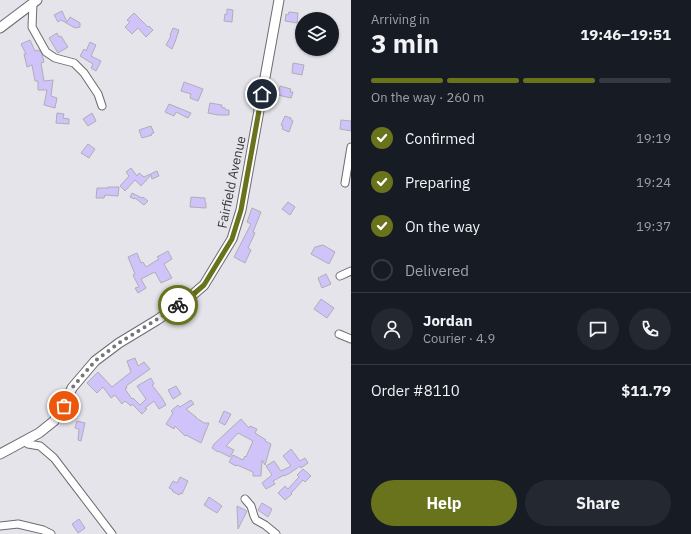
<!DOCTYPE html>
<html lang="en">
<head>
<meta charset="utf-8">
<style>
  :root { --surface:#171b24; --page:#242831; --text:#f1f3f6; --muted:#9ea1a6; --line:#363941; --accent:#69731c }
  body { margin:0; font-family:"IBM Plex Sans",sans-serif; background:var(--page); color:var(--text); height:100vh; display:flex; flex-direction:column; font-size:15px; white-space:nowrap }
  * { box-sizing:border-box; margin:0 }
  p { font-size:13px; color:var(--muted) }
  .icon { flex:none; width:22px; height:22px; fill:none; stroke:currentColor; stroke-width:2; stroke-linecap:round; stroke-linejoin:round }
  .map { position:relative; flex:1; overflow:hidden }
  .panel { display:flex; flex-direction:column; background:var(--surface); width:340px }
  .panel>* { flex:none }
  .fabs { position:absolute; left:295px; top:12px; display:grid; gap:8px }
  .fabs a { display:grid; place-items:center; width:44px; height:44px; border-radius:50%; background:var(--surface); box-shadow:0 1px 3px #0004; font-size:20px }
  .pin { position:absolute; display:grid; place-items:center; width:34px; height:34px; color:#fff; margin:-17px; border:2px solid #fff; border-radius:50%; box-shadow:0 1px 4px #0007 }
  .courier { position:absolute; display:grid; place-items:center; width:40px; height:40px; margin:-20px; border:3px solid #69731c; border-radius:50%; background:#fff; color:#222; box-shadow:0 1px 5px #0007 }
  .head em { font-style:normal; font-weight:700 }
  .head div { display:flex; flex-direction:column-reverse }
  .head { display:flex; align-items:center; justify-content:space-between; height:68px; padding:0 20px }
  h1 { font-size:26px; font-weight:700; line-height:30px }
  .bar { display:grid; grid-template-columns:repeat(4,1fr); gap:6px 4px; align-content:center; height:48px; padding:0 20px }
  .bar i { height:5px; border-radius:3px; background:var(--line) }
  .bar .active { background:var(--accent) }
  .bar p { grid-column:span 4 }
  .line { display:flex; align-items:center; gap:10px; padding:0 20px; border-top:1px solid var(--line) }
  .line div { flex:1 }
  .round { display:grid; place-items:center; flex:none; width:42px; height:42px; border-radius:21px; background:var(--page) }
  ol { padding:0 20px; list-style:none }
  li { display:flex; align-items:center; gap:12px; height:44px }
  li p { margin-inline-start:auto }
  li .icon { padding:4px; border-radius:50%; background:var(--accent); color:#fff; stroke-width:4 }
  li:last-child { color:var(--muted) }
  li i { width:22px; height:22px; border:2px solid var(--line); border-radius:50% }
  .primary-button { display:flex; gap:8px; margin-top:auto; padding:8px 20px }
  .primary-button a { flex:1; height:46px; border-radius:24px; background:var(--accent); color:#fff; font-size:16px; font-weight:700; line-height:46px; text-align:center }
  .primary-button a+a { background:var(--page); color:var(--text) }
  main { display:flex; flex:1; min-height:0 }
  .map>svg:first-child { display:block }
  .building { fill:#cfc3f9; stroke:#afaeb4 }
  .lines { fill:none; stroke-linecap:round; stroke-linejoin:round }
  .minor-casing { stroke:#6c6b70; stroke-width:9 }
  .tertiary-casing { stroke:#6c6b70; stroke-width:11 }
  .minor { stroke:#fff; stroke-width:7 }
  .tertiary { stroke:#fff; stroke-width:9 }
  .done { stroke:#757478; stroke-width:4; stroke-dasharray:0 7.2 }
  .route { stroke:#69731c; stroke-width:5 }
  .labels { text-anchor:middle; stroke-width:3; stroke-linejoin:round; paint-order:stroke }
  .street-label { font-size:13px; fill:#38383a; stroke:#e5e4ea }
</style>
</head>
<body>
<main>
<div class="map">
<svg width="351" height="534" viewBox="0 0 351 534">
  <rect width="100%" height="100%" fill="#e5e4ea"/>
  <path class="building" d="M227,9L233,10L232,22L224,21L225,14H227Z
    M62,11L67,22L70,17L80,23V27L75,28L61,20L58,22L54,15Z
    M289,12L298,13L297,23L285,21L286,14L288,15Z
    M134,13L148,27L149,26L153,30L146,37L138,28L132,34L125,27L130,22L127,20Z
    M173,28L179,30L175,42L172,49L166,45L171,36L170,35Z
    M57,33L59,37L61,36L68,47L58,53L49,38Z
    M30,40L35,51L39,50L42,54L44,62L41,63L44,81L53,80L51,96L57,98L55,108L44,105L47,90H38V81H35L32,65L27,67L24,54H26L21,44Z
    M90,42L96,45L91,56L101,61L96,71L91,68L93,64L80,56L84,49L86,51Z
    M293,63L304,65L302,75L292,73Z
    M184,82L203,89L198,101L190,98L191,94L181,91Z
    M280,86L291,89L290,92H293L291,98L278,95Z
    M210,103L222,105L221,107L225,108L226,110H229V115H218L208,113Z
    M169,104L191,113L188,118L176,112L174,116L165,112Z
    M57,113L64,114L63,118L69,119V124L56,123Z
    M92,113L96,121L88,126L83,119Z
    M285,116L291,118V120L293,121L289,132L282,129L283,126L281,125Z
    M341,120L351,121V131L340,129Z
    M151,126L154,133L151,134L152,135L142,138L139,130Z
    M88,144L95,149L89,158L81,153Z
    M131,168L137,176L139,173L144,177L157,171L159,176L152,179L151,175L141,186L135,180L125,191L120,186L129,176L126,172Z
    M108,187H119L118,196L105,195L104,198H96L97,188H108Z
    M132,193L142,198L143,197L148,201L144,205L135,198L134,199L130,197Z
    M191,197L205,198V202L206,203V208L190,207Z
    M288,202L295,207L290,215L282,209Z
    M252,208L261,212L253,232L255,233L248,248L251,250L245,263L234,257L251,224L247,222Z
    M323,245L335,252L329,264L311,254L315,247Z
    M168,251L172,259L164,264L172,278L161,283L155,272L141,279L146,288L138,293L135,288L139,287L133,275L135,274L128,257L137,253L141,263L143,262L146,267L159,259L157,257Z
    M326,274L331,284L322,288L318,278Z
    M321,299L334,308L327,318L314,309Z
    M135,358L138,366L144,362L150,369L126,386L127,388L125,389L132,399L133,398L140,405L146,399L137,386L151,378L154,384L152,385L162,398L166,405L159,409L154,401L145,408L147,409L142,414L132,404L131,406L125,401L122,404L115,395L111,398L103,387L97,393L87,383L98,372L112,387L131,372L127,361Z
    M176,386L181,394L173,399L168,390Z
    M191,400L194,404L186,409L196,417H195L204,423H209L201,443L186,435L185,436L175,426L174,429L166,424L173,413L171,411L178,405L180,407Z
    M224,411L231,414L225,425L219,422Z
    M241,419L249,428L250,426L257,429L255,433L266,440L265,441L271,444L265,465L262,460L261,476H253V472L237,465L236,466L229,462L233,455L243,460L245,456L246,457L253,441L238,433L226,446L234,450L230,457L218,451V452L212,448L214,444Z
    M77,421L85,423L81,441L78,440L79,429L75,428Z
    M291,449L300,461L305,458L308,463L301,468L300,466L290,473L284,476V475L273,481L275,484L266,489L262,483L272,475L266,466L274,461L281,471L291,466L283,456Z
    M303,469L311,476L305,482L303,480L291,493L292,494L285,500L278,493L285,486L288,489L299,477L297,475Z
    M180,477L188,481L182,494L180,493L179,495L172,491L173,490L169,488L173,481L177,483Z
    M209,497L222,506L217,513L204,505Z
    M262,503L272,509L268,517L258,510Z
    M237,506L247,511L238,529Z
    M79,519L85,528L78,533L72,524Z"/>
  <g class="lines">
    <g class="minor-casing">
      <path id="minor" d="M33,3L32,27L46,52L55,58L74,63L84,73L98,94L102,106
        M345,183L351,147
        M340,276L351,271
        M339,334L351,339
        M25,441L28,444L40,446L54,458L112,534
        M245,499L251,506L254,516L256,520L265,525L276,534
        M0,526L18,524L43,530L51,534"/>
    </g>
    <g class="tertiary-casing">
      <path id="tertiary" d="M0,28L37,0
        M0,454L39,433L54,421L64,406L72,388L95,361L119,343L157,320L189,298L204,285L232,239L241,210L279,0"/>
    </g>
    <use href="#minor" class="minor"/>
    <use href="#tertiary" class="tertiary"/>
  </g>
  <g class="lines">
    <path class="done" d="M64,406L72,388L95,361L119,343L156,320L178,305"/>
    <path class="route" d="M178,305L189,298L204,285L232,239L241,210L262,94"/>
  </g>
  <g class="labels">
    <g class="street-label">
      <text transform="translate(231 182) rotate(-78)" y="5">Fairfield Avenue</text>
    </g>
  </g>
</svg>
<div class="fabs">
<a><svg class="icon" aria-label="layers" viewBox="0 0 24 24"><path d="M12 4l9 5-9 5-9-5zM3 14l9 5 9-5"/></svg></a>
</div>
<div class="pin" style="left:64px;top:406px;background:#ea580c"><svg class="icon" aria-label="bag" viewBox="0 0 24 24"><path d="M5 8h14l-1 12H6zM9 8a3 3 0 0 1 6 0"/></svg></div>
<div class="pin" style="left:262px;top:94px;background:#1f2937"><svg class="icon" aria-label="home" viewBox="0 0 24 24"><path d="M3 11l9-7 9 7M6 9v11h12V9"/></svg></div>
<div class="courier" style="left:178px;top:305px"><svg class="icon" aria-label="bike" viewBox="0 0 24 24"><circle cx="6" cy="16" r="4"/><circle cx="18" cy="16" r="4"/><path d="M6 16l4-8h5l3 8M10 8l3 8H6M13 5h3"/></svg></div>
</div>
<section class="panel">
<div class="head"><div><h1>3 min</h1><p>Arriving in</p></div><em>19:46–19:51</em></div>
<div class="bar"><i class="active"></i><i class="active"></i><i class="active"></i><i></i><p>On the way · 260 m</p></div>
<ol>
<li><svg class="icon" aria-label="check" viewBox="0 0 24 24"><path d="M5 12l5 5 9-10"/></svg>Confirmed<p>19:19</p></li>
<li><svg class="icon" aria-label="check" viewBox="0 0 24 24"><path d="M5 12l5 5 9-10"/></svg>Preparing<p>19:24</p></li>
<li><svg class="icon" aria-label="check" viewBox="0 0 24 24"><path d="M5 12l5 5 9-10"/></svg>On the way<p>19:37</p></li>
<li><i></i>Delivered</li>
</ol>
<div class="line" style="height:72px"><a class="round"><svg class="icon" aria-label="person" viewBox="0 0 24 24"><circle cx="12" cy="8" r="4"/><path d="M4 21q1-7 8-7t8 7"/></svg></a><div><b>Jordan</b><p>Courier · 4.9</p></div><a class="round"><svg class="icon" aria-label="chat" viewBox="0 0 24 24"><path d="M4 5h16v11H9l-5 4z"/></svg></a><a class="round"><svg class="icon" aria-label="phone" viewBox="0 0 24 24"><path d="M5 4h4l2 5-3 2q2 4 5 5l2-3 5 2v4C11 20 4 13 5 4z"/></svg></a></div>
<div class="line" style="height:52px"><div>Order #8110</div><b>$11.79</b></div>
<div class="primary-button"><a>Help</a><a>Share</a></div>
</section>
</main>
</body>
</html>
